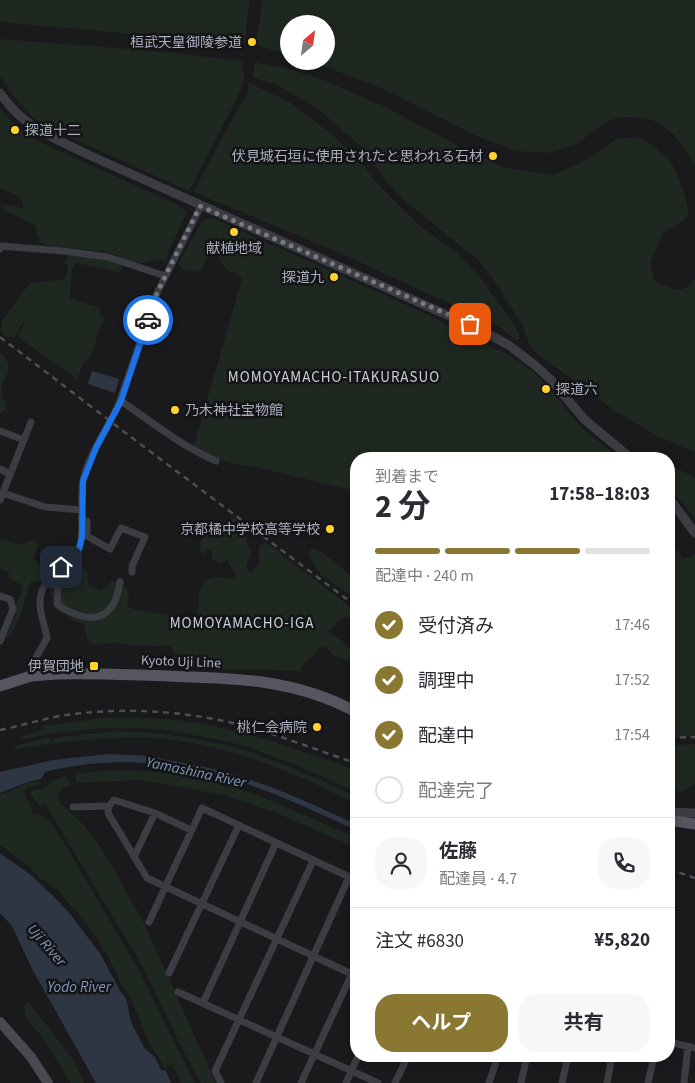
<!DOCTYPE html>
<html lang="ja">
<head>
<meta charset="utf-8">
<style>
  :root { --surface:#fff; --page:#f7f7f7; --text:#2b2b33; --muted:#7c7c81; --line:#e1e1e2; --accent:#8a7731 }
  body { margin:0; font-family:"Source Sans 3","Noto Sans JP",sans-serif; background:var(--page); color:var(--text); height:100vh; display:flex; flex-direction:column; font-size:19px; white-space:nowrap }
  * { box-sizing:border-box; margin:0 }
  p { font-size:16px; color:var(--muted) }
  .icon { flex:none; width:28px; height:28px; fill:none; stroke:currentColor; stroke-width:2; stroke-linecap:round; stroke-linejoin:round }
  .map { position:relative; flex:1; overflow:hidden }
  .panel { position:absolute; left:350px; top:452px; width:325px; height:610px; display:flex; flex-direction:column; background:var(--surface); border-radius:20px; box-shadow:0 2px 8px #0003 }
  .panel>* { flex:none }
  .needle { width:32px; rotate:29deg }
  .tools { position:absolute; left:280px; top:15px; display:grid; gap:10px }
  .tools a { display:grid; place-items:center; width:55px; height:55px; border-radius:50%; background:var(--surface); box-shadow:0 2px 8px #0003; font-size:25px }
  .pin { position:absolute; display:grid; place-items:center; width:42px; height:42px; color:#fff; margin:-21px; border-radius:10px; box-shadow:0 2px 8px #0006 }
  .courier { position:absolute; display:grid; place-items:center; width:50px; height:50px; margin:-25px; border:4px solid #1a73e8; border-radius:50%; background:#fff; color:#222; box-shadow:0 1px 6px #0007 }
  .head em { font-style:normal; font-weight:700 }
  .head div { display:flex; flex-direction:column-reverse }
  .head { display:flex; align-items:center; justify-content:space-between; height:85px; padding:0 25px }
  h1 { font-size:32px; font-weight:700; line-height:38px }
  .bar { display:grid; grid-template-columns:repeat(4,1fr); gap:8px 5px; align-content:center; height:60px; padding:0 25px }
  .bar i { height:6px; border-radius:4px; background:var(--line) }
  .bar .on { background:var(--accent) }
  .bar p { grid-column:span 4 }
  .line { display:flex; align-items:center; gap:12px; padding:0 25px; border-top:1px solid var(--line) }
  .line div { flex:1 }
  .round { display:grid; place-items:center; flex:none; width:52px; height:52px; border-radius:20px; background:var(--page) }
  ol { padding:0 25px; list-style:none }
  li { display:flex; align-items:center; gap:15px; height:55px }
  li p { margin-inline-start:auto }
  li .icon { padding:5px; border-radius:50%; background:var(--accent); color:#fff; stroke-width:4 }
  li:last-child { color:var(--muted) }
  li i { width:28px; height:28px; border:2px solid var(--line); border-radius:50% }
  .button { display:flex; gap:10px; margin-top:auto; padding:10px 25px }
  .button a { flex:1; height:58px; border-radius:20px; background:var(--accent); color:#fff; font-size:20px; font-weight:700; line-height:58px; text-align:center }
  .button a+a { background:var(--page); color:var(--text) }
  .map>svg:first-child { display:block }
  .green { fill:#1e2821 }
  .water { fill:#2d3642 }
  .lines { fill:none; stroke-linecap:round; stroke-linejoin:round }
  .minor { stroke:#3c3c43; stroke-width:7 }
  .tertiary { stroke:#3c3c43; stroke-width:9 }
  .secondary { stroke:#484951; stroke-width:10 }
  .primary { stroke:#565661; stroke-width:11 }
  .rail { stroke:#4d4e56; stroke-width:2.5; stroke-dasharray:6 5; stroke-linecap:butt }
  .minor-bridge { stroke:#3c3c43; stroke-width:7 }
  .done { stroke:#787a85; stroke-width:5; stroke-dasharray:0 9 }
  .route { stroke:#1a73e8; stroke-width:6 }
  .poi-dot { fill:#ffd32e; stroke:#141417; stroke-width:2 }
  .labels { text-anchor:middle; stroke-width:5; stroke-linejoin:round; paint-order:stroke }
  .poi-label { font-size:14px; fill:#abaebd; stroke:#141417; text-anchor:end }
  .street-label { font-size:14px; fill:#abaebd; stroke:#141417 }
  .neighbourhood-label { font-size:15px; letter-spacing:1px; fill:#ccced8; stroke:#141417 }
  .water-label { font-size:15px; font-style:italic; fill:#7f97ba; stroke:#141417 }
</style>
</head>
<body>
<div class="map">
<svg width="695" height="1083" viewBox="0 0 695 1083">
  <rect width="100%" height="100%" fill="#1a191c"/>
  <path class="green" d="M0,0H250L244,44L0,22Z
    M263,0H695V166L682,145L674,135L655,121L634,117H619L606,122L575,145L548,153L516,151L479,137L386,90L311,61H326V24H289V54L255,45Z
    M0,39L166,52L242,61L244,78L240,92L189,191L49,128L32,117L12,94L0,76Z
    M255,62L293,70L326,81L383,106L476,155L506,168L553,175L588,159L616,139L635,137L646,140L667,158L676,170L685,196L689,214L683,221L663,232L650,263L654,280C662,284 677,293 686,288C689,286 692,281 695,279V452L657,436L615,411L531,349L522,324L489,273L477,259L404,200L384,179L364,149L318,109L277,85L253,77Z
    M249,83L288,101L330,133L360,160L377,184L398,205L420,226L456,252L480,277L515,326L520,338L516,340L500,327L342,254L194,192L225,132L248,93Z
    M0,108C11,123 24,132 40,142L180,206L187,212L169,250L166,261L157,259L138,264L108,252L44,245L40,242L35,225L5,210L0,204L22,208L23,203L16,195L0,188Z
    M210,217L409,306L511,356L533,372L553,391L568,412L587,433L622,459H356V491L252,466C232,465 211,458 193,449L242,279L235,271L230,272C224,267 220,263 218,256L210,255L200,271C190,272 183,272 178,264L203,220Z
    M69,255L115,261L121,265L122,269L119,272L76,263C68,271 73,280 70,289L71,292L69,298L101,308L99,315L104,317L90,358L83,364L77,379L18,337L29,312L15,337H7L1,332L2,320L30,283L65,279L68,267L64,262Z
    M0,352C19,372 1,374 2,391C2,398 7,403 6,410L0,414Z
    M669,465L695,477V518L669,488Z
    M234,518L242,524L251,555L246,565L250,574L259,563V547L265,542C277,549 285,558 296,566C316,581 337,596 356,611V625L350,618L345,617L335,622L336,625L328,632C338,638 360,650 355,664L333,655L326,647H319C313,659 306,657 301,670L296,671L185,668L181,665L170,645C151,648 134,645 115,643C107,643 100,644 92,644L87,639L84,624L72,620C68,611 68,613 60,608C53,604 50,593 49,585C59,568 68,562 87,569L89,576L88,585L101,591L112,581L126,588L129,594L127,606L132,609L187,618L196,614L199,604V592L205,580L215,577L233,579L236,575L227,560L220,564L212,559V550H206L203,555C198,550 200,541 203,535L212,532Z
    M5,540C17,545 23,545 33,540L39,544L33,558L38,563L48,568L42,581L39,582L34,581L30,583C24,600 21,627 6,639V635L16,615V605L23,587L17,582L9,578V573L0,568V541Z
    M669,541L684,559L695,554V737L669,738Z
    M312,548L322,552L356,579V599L321,575L308,555Z
    M103,718C132,718 162,717 191,722C247,731 302,751 356,770V792L296,765L243,745L163,729L101,728L56,733L23,739L20,737L43,730L42,726Z
    M114,731C161,732 208,738 253,753C289,765 322,781 356,796H355L352,802C292,771 221,742 153,738C107,736 61,742 16,749L12,747L50,737L51,741H54L53,738Z
    M692,744L695,745V784L682,792L669,789V746Z
    M109,770C142,771 175,772 207,780C259,792 307,817 356,838V848L277,813L224,795L140,780L76,783V774Z
    M65,776L71,785L63,788L57,795L60,803L81,822L100,846L142,919L216,1083H201L181,1046L143,967L45,804L40,806L32,797L30,791L43,789L52,781Z
    M39,781L42,784L27,787L24,791L33,814L41,815L52,823L69,851L137,967L195,1083H181L173,1064L164,1067L148,1041L131,999L122,986L108,956L92,931L58,890L38,877L29,866L0,845V795L28,783Z
    M29,1002L74,1061L84,1083H71L40,1034L26,1019L24,1007Z"/>
  <path class="water" d="M92,371L119,379L115,393L88,384Z
    M108,754L154,756L159,757L160,759C197,764 233,773 268,786C298,797 327,811 356,824V830C324,816 292,800 258,788C192,762 114,754 45,772L41,779L28,782L0,793V772L53,760Z
    M0,853L31,875L58,901L71,915L101,955L120,991L126,998L131,1022L145,1049L155,1057L161,1070L166,1071L171,1083H96L31,967L12,926L0,913Z"/>
  <g class="lines">
    <path class="minor" d="M0,249L1,246L63,251L108,257L165,276
      M121,401C152,422 181,446 216,461
      M118,406L157,293L201,206
      M0,431L24,440
      M0,469L10,474
      M3,493L45,507L82,510
      M0,500L31,422
      M82,522L87,521V536L110,549L121,528L145,537L132,566V572
      M55,571L58,581L57,604C63,610 70,612 78,615C105,624 117,606 120,582
      M0,596L10,599L13,609L0,641
      M31,676L34,661L47,638C45,625 39,613 40,600C43,571 75,565 80,546C85,525 79,503 83,481C85,467 99,441 106,429
      M109,806L108,813L147,878L356,976
      M73,807L109,806L114,800L155,813L191,830
      M134,857L155,813
      M149,922L202,808L356,880
      M169,973L239,825
      M178,992L378,1083
      M203,1003L276,843
      M669,1042L695,1048
      M221,1083L215,1071L313,861
      M256,1083L349,877
      M301,1083L356,965
      M346,1083L358,1056
      M395,1083L408,1056
      M489,1083L498,1056
      M521,1083L527,1056
      M562,1083L568,1056
      M607,1083L612,1056
      M648,1083L654,1056
      M684,1083L688,1046"/>
    <path class="tertiary" d="M0,93C25,129 54,138 91,156L483,331L510,346L536,366L551,380L585,420L632,459
      M669,498L695,533
      M669,812L695,813"/>
    <path class="secondary" d="M0,1022L31,1057L48,1083"/>
    <path class="primary" d="M0,686L31,676L57,674C94,673 130,675 167,676C234,678 296,679 356,712
      M669,820L695,824"/>
    <path class="rail" d="M0,337L127,434L356,606
      M0,730C20,726 39,720 59,716C117,707 177,710 233,723C275,733 316,750 356,763
      M669,738L695,737
      M669,869L695,878"/>
    <path class="minor-bridge" d="M106,429L118,406"/>
  </g>
  <g class="lines">
    <path class="done" d="M148,320L157,293L200,206L470,324"/>
    <path class="route" d="M61,567L76,555L79,549L82,537L83,481L96,448L121,401L148,320"/>
  </g>
  <g class="poi-dot">
    <circle cx="252" cy="42" r="5"/>
    <circle cx="15" cy="130" r="5"/>
    <circle cx="493" cy="156" r="5"/>
    <circle cx="234" cy="232" r="5"/>
    <circle cx="334" cy="277" r="5"/>
    <circle cx="546" cy="389" r="5"/>
    <circle cx="175" cy="410" r="5"/>
    <circle cx="330" cy="529" r="5"/>
    <rect x="89" y="661" width="10" height="10" rx="2.5"/>
    <circle cx="317" cy="727" r="5"/>
  </g>
  <g class="labels">
    <g class="poi-label">
      <text x="242" y="47">桓武天皇御陵参道</text>
      <text x="25" y="135" text-anchor="start">探道十二</text>
      <text x="483" y="161">伏見城石垣に使用されたと思われる石材</text>
      <text x="234" y="253" text-anchor="middle">献植地域</text>
      <text x="324" y="282">探道九</text>
      <text x="556" y="394" text-anchor="start">探道六</text>
      <text x="185" y="415" text-anchor="start">乃木神社宝物館</text>
      <text x="320" y="534">京都橘中学校高等学校</text>
      <text x="84" y="671">伊賀団地</text>
      <text x="307" y="732">桃仁会病院</text>
    </g>
    <g class="street-label">
      <text transform="translate(181 661) rotate(2)" y="5">Kyoto Uji Line</text>
    </g>
    <g class="neighbourhood-label">
      <text x="334" y="382">MOMOYAMACHO-ITAKURASUO</text>
      <text x="242" y="628">MOMOYAMACHO-IGA</text>
    </g>
    <g class="water-label">
      <text transform="translate(196 772) rotate(12)" y="5">Yamashina River</text>
      <text transform="translate(47 945) rotate(49)" y="5">Uji River</text>
      <text x="79" y="992">Yodo River</text>
    </g>
  </g>
</svg>
<div class="tools">
<a><svg class="needle" viewBox="-14 -14 28 28"><path d="M0-13l5 13h-10z" fill="#e53935"/><path d="M0 13l5-13h-10z" fill="#7c7c81"/></svg></a>
</div>
<div class="pin" style="left:470px;top:324px;background:#ea580c"><svg class="icon" aria-label="bag" viewBox="0 0 24 24"><path d="M5 8h14l-1 12H6zM9 8a3 3 0 0 1 6 0"/></svg></div>
<div class="pin" style="left:61px;top:567px;background:#1f2937"><svg class="icon" aria-label="home" viewBox="0 0 24 24"><path d="M3 11l9-7 9 7M6 9v11h12V9"/></svg></div>
<div class="courier" style="left:148px;top:320px"><svg class="icon" aria-label="car" viewBox="0 0 24 24"><path d="M5 17H2v-5l4-1 3-4h7l3 4 3 1v5h-3M9 17h6M6 11h13"/><circle cx="7" cy="17" r="2"/><circle cx="17" cy="17" r="2"/></svg></div>
<section class="panel">
<div class="head"><div><h1>2 分</h1><p>到着まで</p></div><em>17:58–18:03</em></div>
<div class="bar"><i class="on"></i><i class="on"></i><i class="on"></i><i></i><p>配達中 · 240 m</p></div>
<ol>
<li><svg class="icon" aria-label="check" viewBox="0 0 24 24"><path d="M5 12l5 5 9-10"/></svg>受付済み<p>17:46</p></li>
<li><svg class="icon" aria-label="check" viewBox="0 0 24 24"><path d="M5 12l5 5 9-10"/></svg>調理中<p>17:52</p></li>
<li><svg class="icon" aria-label="check" viewBox="0 0 24 24"><path d="M5 12l5 5 9-10"/></svg>配達中<p>17:54</p></li>
<li><i></i>配達完了</li>
</ol>
<div class="line" style="height:90px"><a class="round"><svg class="icon" aria-label="person" viewBox="0 0 24 24"><circle cx="12" cy="8" r="4"/><path d="M4 21q1-7 8-7t8 7"/></svg></a><div><b>佐藤</b><p>配達員 · 4.7</p></div><a class="round"><svg class="icon" aria-label="phone" viewBox="0 0 24 24"><path d="M5 4h4l2 5-3 2q2 4 5 5l2-3 5 2v4C11 20 4 13 5 4z"/></svg></a></div>
<div class="line" style="height:65px"><div>注文 #6830</div><b>¥5,820</b></div>
<div class="button"><a>ヘルプ</a><a>共有</a></div>
</section>
</div>
</body>
</html>
